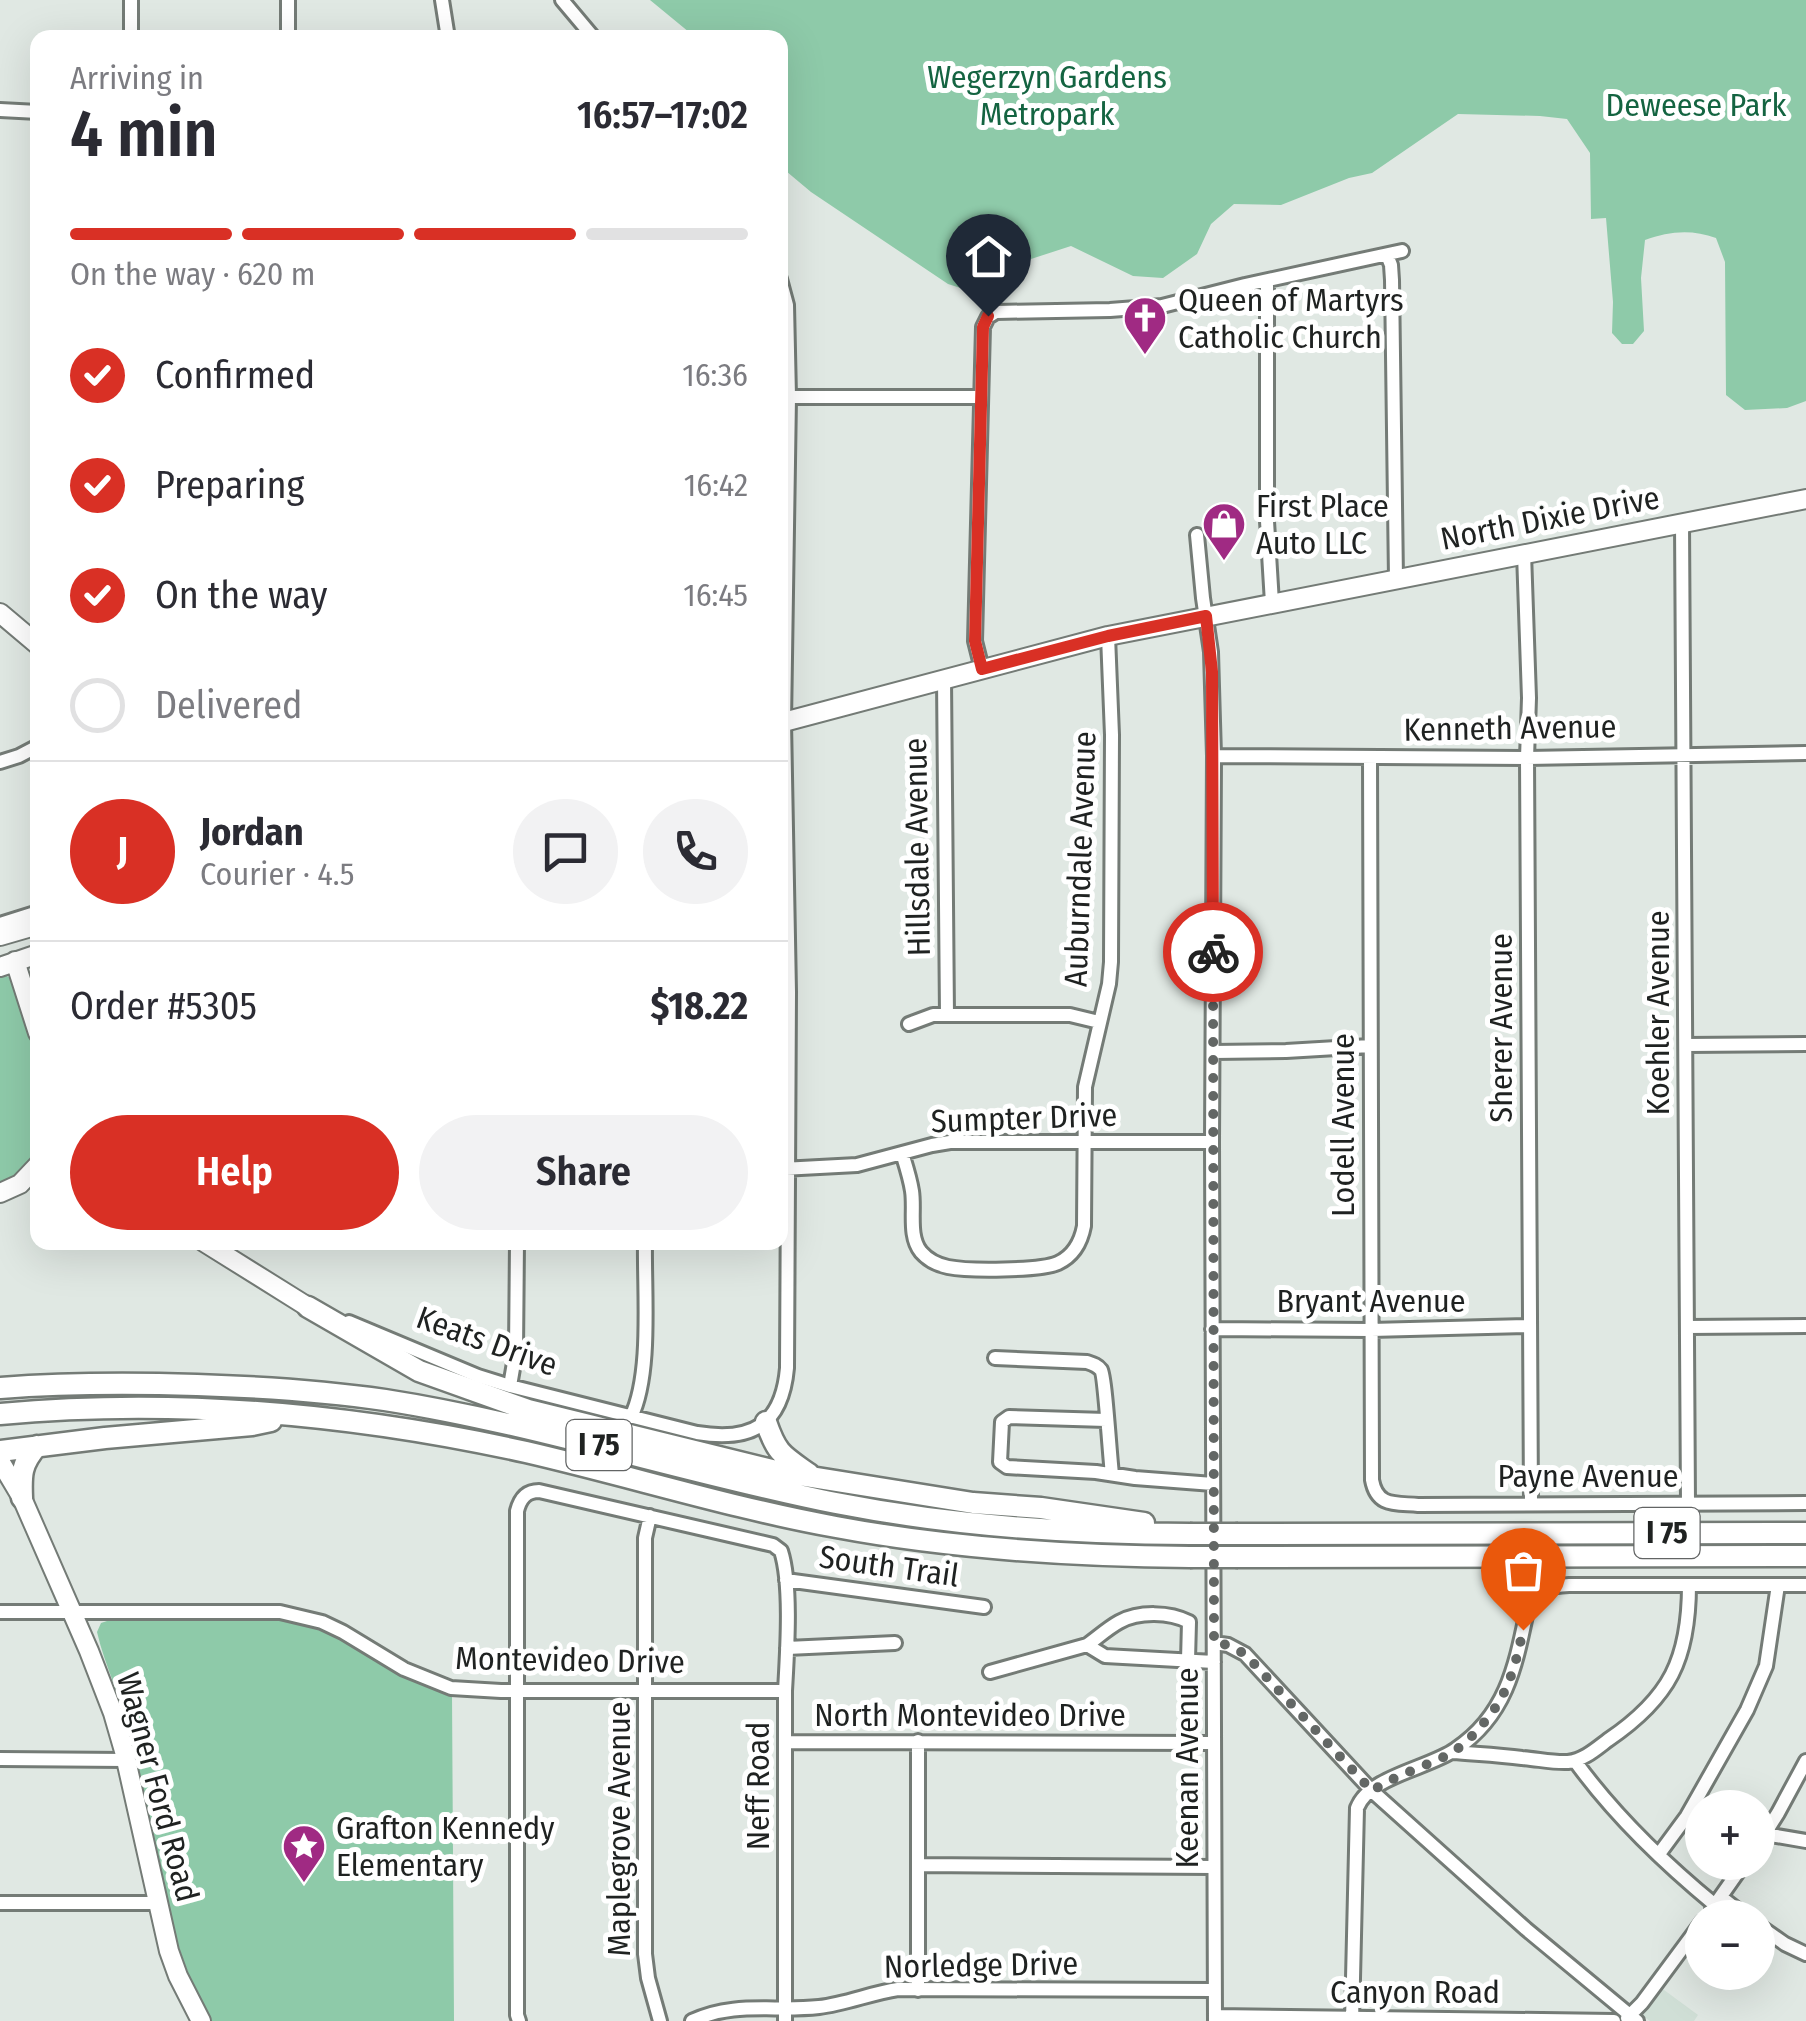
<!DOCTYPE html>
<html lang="en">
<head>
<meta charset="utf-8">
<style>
  :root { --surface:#fff; --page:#f2f2f3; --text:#2b2b33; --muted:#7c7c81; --line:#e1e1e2; --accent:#d93025 }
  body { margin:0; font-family:"Fira Sans Condensed",sans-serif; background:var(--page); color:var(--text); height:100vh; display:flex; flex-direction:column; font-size:38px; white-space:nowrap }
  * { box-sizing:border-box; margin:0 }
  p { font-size:32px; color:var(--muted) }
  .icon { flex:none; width:55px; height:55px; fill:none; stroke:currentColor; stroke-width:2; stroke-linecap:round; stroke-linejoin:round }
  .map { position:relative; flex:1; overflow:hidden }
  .side { position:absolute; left:30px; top:30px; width:758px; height:1220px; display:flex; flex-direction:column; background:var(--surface); border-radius:20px; box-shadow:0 10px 40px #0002 }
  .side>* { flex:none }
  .tools { position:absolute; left:1685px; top:1790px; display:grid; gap:20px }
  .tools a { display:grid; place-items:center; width:90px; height:90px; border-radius:50%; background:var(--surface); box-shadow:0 10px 40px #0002; font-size:50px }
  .pin { position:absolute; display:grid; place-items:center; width:85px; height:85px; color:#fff; margin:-102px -42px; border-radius:50% 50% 50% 0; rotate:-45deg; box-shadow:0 0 10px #0007 }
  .pin .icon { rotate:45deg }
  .courier { position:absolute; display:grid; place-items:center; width:100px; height:100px; margin:-50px; border:8px solid #d93025; border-radius:50%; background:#fff; color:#222; box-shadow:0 2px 12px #0007 }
  .overview em { font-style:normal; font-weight:600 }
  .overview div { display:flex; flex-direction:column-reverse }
  .overview { display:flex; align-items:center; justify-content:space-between; height:170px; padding:0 40px }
  h1 { font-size:65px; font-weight:600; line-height:75px }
  .bar { display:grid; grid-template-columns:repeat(4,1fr); gap:15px 10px; align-content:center; height:120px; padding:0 40px }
  .bar i { height:12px; border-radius:8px; background:var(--line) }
  .bar .selected { background:var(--accent) }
  .bar p { grid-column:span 4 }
  .line { display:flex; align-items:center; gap:25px; padding:0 40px; border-top:2px solid var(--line) }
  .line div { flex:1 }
  .round { display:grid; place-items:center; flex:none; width:105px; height:105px; border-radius:52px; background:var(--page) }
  ol { padding:0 40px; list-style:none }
  li { display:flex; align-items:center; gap:30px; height:110px }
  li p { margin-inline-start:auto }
  li .icon { padding:10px; border-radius:50%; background:var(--accent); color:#fff; stroke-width:4 }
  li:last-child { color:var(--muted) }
  li i { width:55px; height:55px; border:5px solid var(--line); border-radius:50% }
  .cta { display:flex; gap:20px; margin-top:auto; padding:20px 40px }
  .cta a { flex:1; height:115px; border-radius:60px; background:var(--accent); color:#fff; font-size:40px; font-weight:600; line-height:115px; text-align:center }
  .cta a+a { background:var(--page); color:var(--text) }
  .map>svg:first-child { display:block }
  .built { fill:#d0dfd6 }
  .green { fill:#8ecaa9 }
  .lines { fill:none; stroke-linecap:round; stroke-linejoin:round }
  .minor-casing { stroke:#747b76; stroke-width:18 }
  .major-casing { stroke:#747b76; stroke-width:22 }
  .highway-casing { stroke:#747b76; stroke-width:25 }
  .minor { stroke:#fff; stroke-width:12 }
  .major { stroke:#fff; stroke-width:18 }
  .highway { stroke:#fff; stroke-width:20 }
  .highway-bridge-casing { stroke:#747b76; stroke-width:25; stroke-linecap:butt }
  .highway-bridge { stroke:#fff; stroke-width:20 }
  .done { stroke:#636765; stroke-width:10; stroke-dasharray:0 18 }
  .route { stroke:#d93025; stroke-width:12 }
  .labels { text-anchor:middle; stroke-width:10; stroke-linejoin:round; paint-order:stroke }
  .shield { fill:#fff; stroke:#626464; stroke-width:2.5 }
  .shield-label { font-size:30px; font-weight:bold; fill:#1f2221 }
  .park-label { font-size:32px; fill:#146441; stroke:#fff }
  .poi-label { font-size:32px; fill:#1f2221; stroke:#fff; text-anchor:start }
  .street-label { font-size:32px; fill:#1f2221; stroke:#fff }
</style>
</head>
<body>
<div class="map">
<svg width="1806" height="2021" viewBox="0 0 1806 2021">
  <rect width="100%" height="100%" fill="#e0e8e3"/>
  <path class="built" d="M1660,1987L1698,2015L1694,2021H1650L1643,2016L1644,2008Z"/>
  <path class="green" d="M650,0H1806V401L1787,408L1745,410L1726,395L1725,262L1716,238C1692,229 1669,231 1645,240L1641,278L1644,331L1633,344H1622L1612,333L1613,302L1606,218L1591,219L1590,153L1567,119L1540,116L1458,114L1372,173L1349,178L1281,205L1234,204L1211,224L1197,254L1163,278L1133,276L1071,246L1031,259L1014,287L998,300L948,284L811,192L780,166V38L695,37Z
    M0,976H7L15,981L37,1053L38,1156C27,1168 15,1181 0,1186Z
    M254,1615L291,1618L325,1629L452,1693L454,2021H210C163,1932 152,1832 130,1734C122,1699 105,1667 97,1632L101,1623L119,1617Z"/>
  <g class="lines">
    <g class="minor-casing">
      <path id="minor" d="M131,0V38
        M442,0L448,38
        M562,0L594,38
        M288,38V0
        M0,110L38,112
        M1387,255L1391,265L1392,280L1396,579
        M1267,281V521L1272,603
        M789,397H980
        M1682,523L1688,1503
        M1197,535L1203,598L1211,652L1214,756L1212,1142L1215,2021
        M1524,553L1529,698L1527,758L1531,1503
        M982,669L975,641L983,327L988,317L996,312L1110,310L1162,306L1245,285L1402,251
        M944,679L947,1015
        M1214,756L1527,758L1806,753
        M1370,757L1372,1480C1377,1507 1395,1503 1418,1505L1806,1503
        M0,762L19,756L38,746
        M0,924L38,912
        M909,1024L933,1015H1070L1099,1022
        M1686,1045L1806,1044
        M1213,1052L1286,1051L1370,1046
        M902,1153C906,1166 910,1178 912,1191C915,1210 908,1236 921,1252C928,1260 938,1265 948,1267C968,1271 1040,1271 1058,1263C1073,1256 1081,1242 1084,1226L1085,1087L1109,984L1111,962L1112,735L1108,636
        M782,1169L857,1165L932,1145L950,1142H1212
        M349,1322L478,1376L510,1386L697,1433C752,1442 782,1425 787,1368L789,992L784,722L789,397L787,305L780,279
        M1687,1327L1806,1326
        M1212,1329L1371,1330L1530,1326
        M995,1358L1087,1362C1093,1364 1097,1365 1101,1370C1105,1376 1110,1459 1112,1474
        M510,1386L516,1351L517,1242
        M631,1417C652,1374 644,1292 645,1242
        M1106,1420L1009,1417L1002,1422L1000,1462L1007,1467L1096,1472L1135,1478L1213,1484
        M650,1516L645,1538V1954L648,1978L660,2021
        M786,1580L984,1607
        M0,1612H280L322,1622L343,1632L404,1669L451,1688L501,1691H785
        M1214,1643L1228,1645L1245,1654L1372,1791L1526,1929L1637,2021
        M1087,1645C1097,1638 1108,1628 1119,1622C1139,1611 1170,1612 1189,1622L1188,1660
        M787,1648L895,1643
        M990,1672L1087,1645L1105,1656L1214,1662
        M785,1742L1214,1743
        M1453,1752C1476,1754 1499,1755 1522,1758C1537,1759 1554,1763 1568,1762C1584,1760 1596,1749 1608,1740C1670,1698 1689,1659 1689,1585
        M0,1759L126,1760
        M1575,1761C1614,1815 1664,1863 1715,1905
        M1765,1834L1806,1841
        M1758,1845L1778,1813L1806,1761
        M1659,1854L1687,1816L1747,1710L1766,1666L1778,1585
        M918,1865L1214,1867
        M1721,1897L1748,1918
        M0,1903H158
        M1712,1909L1745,1862
        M1758,1925L1785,1944L1806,1954
        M918,1990V1741
        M1215,2016L1614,2021
        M1627,2018L1642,2003L1702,1922
        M519,2021L517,2015V1511C520,1499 526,1491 539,1491L773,1545L781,1551C792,1585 787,1654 785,1691V2021
        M692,2021C734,2001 775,2012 819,2007C846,2004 871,1993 898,1989L1214,1990
        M1352,2021L1357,1808C1369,1776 1430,1768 1456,1749C1508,1714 1516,1663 1528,1606C1537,1588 1550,1586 1569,1585H1806"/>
    </g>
    <g class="major-casing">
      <path id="major" d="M0,613L38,645
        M780,723L1108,636L1806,499
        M0,936L38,925
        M15,961L38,1033
        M0,967L38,954
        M0,1193L20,1184L38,1165
        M204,1242L308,1307
        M0,1461L22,1498L89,1651L113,1713L124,1751L169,1951L178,1976L201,2021"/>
    </g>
    <g class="highway-casing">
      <path id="highway" d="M308,1307L419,1371L528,1410L780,1472L973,1503L1041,1508L1144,1523
        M0,1388C66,1383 131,1383 197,1385C260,1387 323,1391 385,1400C538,1424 685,1473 836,1503C953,1526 1071,1534 1190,1534
        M0,1414C176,1398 354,1414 526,1452C630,1476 731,1508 836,1527C953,1549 1071,1556 1190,1557
        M766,1422C777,1454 782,1455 809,1474
        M0,1451L105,1438L252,1425L271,1421
        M22,1498C21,1475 21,1464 37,1446
        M1238,1534L1806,1533
        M1238,1557L1806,1556"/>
    </g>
    <use href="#minor" class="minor"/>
    <use href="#major" class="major"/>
    <use href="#highway" class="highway"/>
    <g class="highway-bridge-casing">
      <path id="highway-bridge" d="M1190,1534H1238
        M1190,1557H1238"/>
    </g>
    <use href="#highway-bridge" class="highway-bridge"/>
  </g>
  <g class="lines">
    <path class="done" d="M1213,952L1214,1643L1228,1645L1245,1654L1372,1791C1396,1775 1424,1767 1450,1754C1461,1747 1471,1738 1479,1728C1507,1699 1515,1668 1523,1630"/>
    <path class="route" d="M988,316L983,327L975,641L982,669L1108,636L1206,616L1212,672L1213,952"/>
  </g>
  <defs>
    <g id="church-pin" transform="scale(2.25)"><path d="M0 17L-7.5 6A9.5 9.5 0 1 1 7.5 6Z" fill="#a02a83" stroke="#fff"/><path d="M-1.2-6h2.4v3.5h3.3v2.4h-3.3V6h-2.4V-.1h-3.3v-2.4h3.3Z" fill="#fff"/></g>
    <g id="shop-pin" transform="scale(2.25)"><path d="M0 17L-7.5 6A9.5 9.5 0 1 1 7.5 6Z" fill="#a02a83" stroke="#fff"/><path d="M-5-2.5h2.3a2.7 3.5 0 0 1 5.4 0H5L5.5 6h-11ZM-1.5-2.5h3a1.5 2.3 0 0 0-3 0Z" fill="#fff"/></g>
    <g id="sight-pin" transform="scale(2.25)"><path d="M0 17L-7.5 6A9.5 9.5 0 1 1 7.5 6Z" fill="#a02a83" stroke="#fff"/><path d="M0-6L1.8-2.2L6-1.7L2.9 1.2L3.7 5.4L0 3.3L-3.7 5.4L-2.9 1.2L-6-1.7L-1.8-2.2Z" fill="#fff"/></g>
  </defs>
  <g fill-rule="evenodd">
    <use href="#church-pin" x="1145" y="318"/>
    <use href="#shop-pin" x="1224" y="524"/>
    <use href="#sight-pin" x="304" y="1846"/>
  </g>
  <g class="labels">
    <g class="shield">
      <rect x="566.5" y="1420" width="65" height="50" rx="8"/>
      <rect x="1634.5" y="1508" width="65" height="50" rx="8"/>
    </g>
    <g class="shield-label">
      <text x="599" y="1455">I 75</text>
      <text x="1667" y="1543">I 75</text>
    </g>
    <g class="park-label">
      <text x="1047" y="88">Wegerzyn Gardens<tspan x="1047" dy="37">Metropark</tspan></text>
      <text x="1696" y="116">Deweese Park</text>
    </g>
    <g class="poi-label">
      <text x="1178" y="311">Queen of Martyrs<tspan x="1178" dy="37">Catholic Church</tspan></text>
      <text x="1256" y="517">First Place<tspan x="1256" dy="37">Auto LLC</tspan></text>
      <text x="336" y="1839">Grafton Kennedy<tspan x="336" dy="37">Elementary</tspan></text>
    </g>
    <g class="street-label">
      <text transform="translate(1550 518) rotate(-11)" y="11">North Dixie Drive</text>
      <text transform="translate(1510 728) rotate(-1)" y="11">Kenneth Avenue</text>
      <text transform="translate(917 847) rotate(-91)" y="11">Hillsdale Avenue</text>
      <text transform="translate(1080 859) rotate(-88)" y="11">Auburndale Avenue</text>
      <text transform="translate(1658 1013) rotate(-90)" y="11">Koehler Avenue</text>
      <text transform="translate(1501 1028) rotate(-90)" y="11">Sherer Avenue</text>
      <text transform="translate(1024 1118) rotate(-2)" y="11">Sumpter Drive</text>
      <text transform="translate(1343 1125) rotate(-90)" y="11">Lodell Avenue</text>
      <text x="1371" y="1312">Bryant Avenue</text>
      <text transform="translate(487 1341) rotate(20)" y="11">Keats Drive</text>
      <text x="1588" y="1487">Payne Avenue</text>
      <text transform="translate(889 1566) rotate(8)" y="11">South Trail</text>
      <text transform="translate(570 1660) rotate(1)" y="11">Montevideo Drive</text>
      <text x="970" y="1726">North Montevideo Drive</text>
      <text transform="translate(1187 1768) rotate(-90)" y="11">Keenan Avenue</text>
      <text transform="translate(758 1786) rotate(-90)" y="11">Neff Road</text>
      <text transform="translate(158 1787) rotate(75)" y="11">Wagner Ford Road</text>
      <text transform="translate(619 1829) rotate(-90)" y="11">Maplegrove Avenue</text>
      <text transform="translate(981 1965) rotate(-1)" y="11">Norledge Drive</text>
      <text x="1415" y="2003">Canyon Road</text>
    </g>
  </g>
</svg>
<div class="tools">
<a>+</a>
<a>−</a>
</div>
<div class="pin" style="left:1523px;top:1630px;background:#ea580c"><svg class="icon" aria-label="bag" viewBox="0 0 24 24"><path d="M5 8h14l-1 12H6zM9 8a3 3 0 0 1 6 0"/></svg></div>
<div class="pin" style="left:988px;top:316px;background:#1f2937"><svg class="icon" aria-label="home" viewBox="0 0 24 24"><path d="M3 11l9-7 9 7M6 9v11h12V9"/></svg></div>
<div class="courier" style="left:1213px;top:952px"><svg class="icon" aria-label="bike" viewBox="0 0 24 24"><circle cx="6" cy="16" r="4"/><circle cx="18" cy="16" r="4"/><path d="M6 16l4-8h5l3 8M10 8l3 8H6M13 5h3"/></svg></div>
<section class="side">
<div class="overview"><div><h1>4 min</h1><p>Arriving in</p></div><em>16:57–17:02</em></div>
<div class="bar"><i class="selected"></i><i class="selected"></i><i class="selected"></i><i></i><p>On the way · 620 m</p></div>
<ol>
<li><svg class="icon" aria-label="check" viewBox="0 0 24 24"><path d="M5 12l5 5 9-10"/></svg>Confirmed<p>16:36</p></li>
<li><svg class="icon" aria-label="check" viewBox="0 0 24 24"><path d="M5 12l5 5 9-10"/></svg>Preparing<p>16:42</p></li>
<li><svg class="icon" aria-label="check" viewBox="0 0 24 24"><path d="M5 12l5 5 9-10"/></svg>On the way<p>16:45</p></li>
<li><i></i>Delivered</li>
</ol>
<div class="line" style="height:180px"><b class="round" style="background:var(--accent);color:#fff">J</b><div><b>Jordan</b><p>Courier · 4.5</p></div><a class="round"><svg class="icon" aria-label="chat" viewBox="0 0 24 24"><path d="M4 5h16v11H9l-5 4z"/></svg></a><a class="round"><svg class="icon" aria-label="phone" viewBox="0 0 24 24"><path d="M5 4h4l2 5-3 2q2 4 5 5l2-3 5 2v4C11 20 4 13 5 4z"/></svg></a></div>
<div class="line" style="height:130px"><div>Order #5305</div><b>$18.22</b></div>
<div class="cta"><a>Help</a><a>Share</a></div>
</section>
</div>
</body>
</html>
